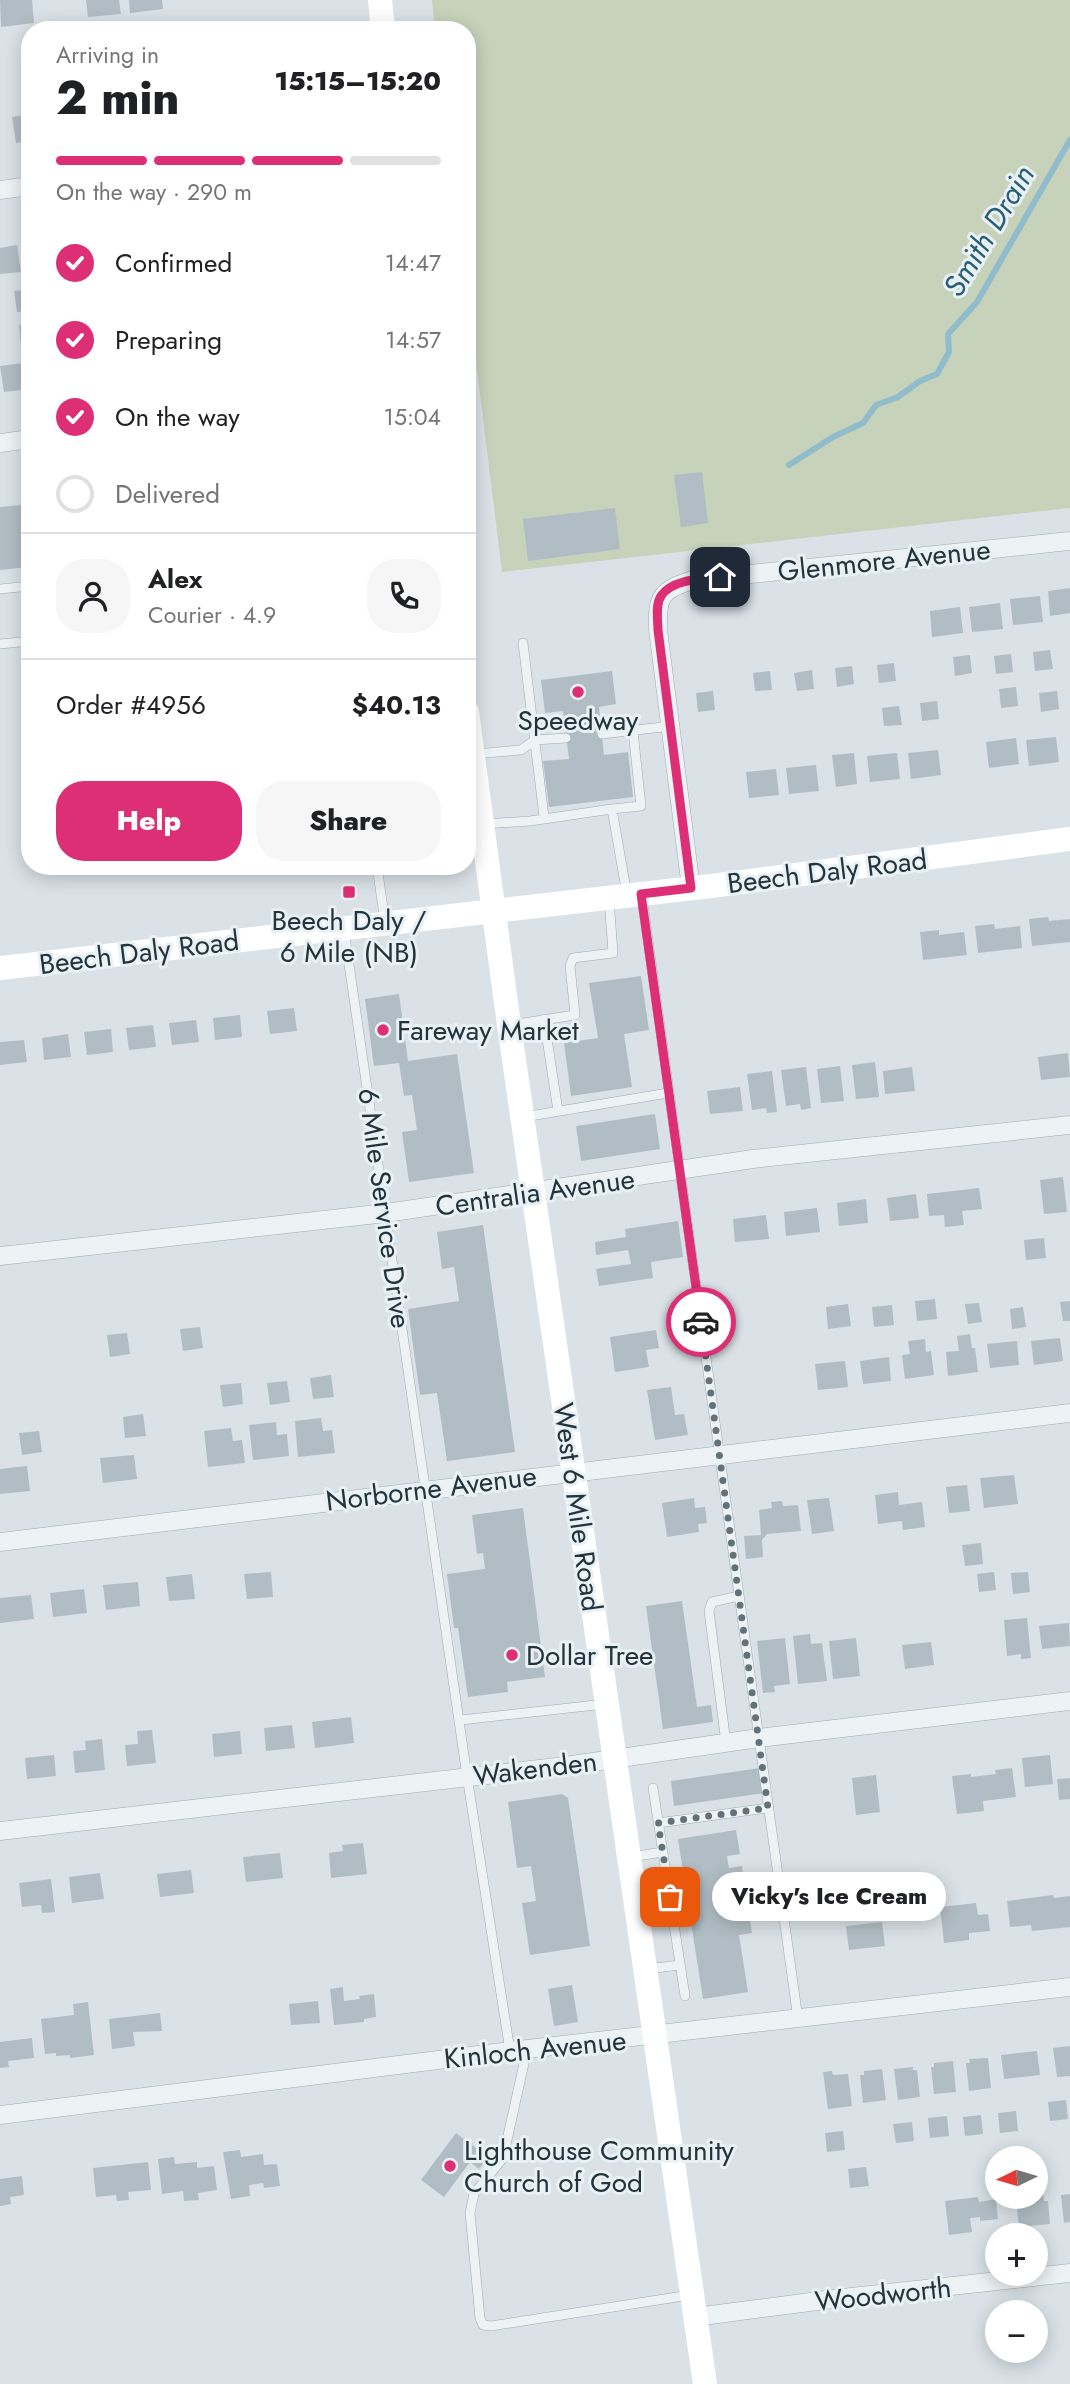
<!DOCTYPE html>
<html lang="en">
<head>
<meta charset="utf-8">
<style>
  :root { --surface:#fff; --page:#f6f6f6; --text:#202124; --muted:#757577; --line:#e0e0e0; --accent:#dc2f76 }
  body { margin:0; font-family:Jost,sans-serif; background:var(--page); color:var(--text); height:100vh; display:flex; flex-direction:column; font-size:26px; white-space:nowrap }
  * { box-sizing:border-box; margin:0 }
  p { font-size:23px; color:var(--muted) }
  .icon { flex:none; width:38px; height:38px; fill:none; stroke:currentColor; stroke-width:2; stroke-linecap:round; stroke-linejoin:round }
  .map { position:relative; flex:1; overflow:hidden }
  .side { position:absolute; left:21px; top:21px; width:455px; height:854px; display:flex; flex-direction:column; background:var(--surface); border-radius:28px; box-shadow:0 4px 18px #0003 }
  .side>* { flex:none }
  .needle { width:46px; rotate:265deg }
  .fabs { position:absolute; left:985px; top:2146px; display:grid; gap:14px }
  .fabs a { display:grid; place-items:center; width:63px; height:63px; border-radius:50%; background:var(--surface); box-shadow:0 4px 18px #0003; font-size:35px }
  .pin { position:absolute; display:grid; place-items:center; width:60px; height:60px; color:#fff; margin:-30px; border-radius:14px; box-shadow:0 4px 10px #0006 }
  .courier { position:absolute; display:grid; place-items:center; width:70px; height:70px; margin:-35px; border:5px solid #dc2f76; border-radius:50%; background:#fff; color:#222; box-shadow:0 2px 9px #0007 }
  .bubble { position:absolute; height:49px; border-radius:24px; background:var(--surface); box-shadow:0 4px 18px #0003; font-size:23px; font-weight:800; line-height:49px; text-align:center }
  .head em { font-style:normal; font-weight:800 }
  .head div { display:flex; flex-direction:column-reverse }
  .head { display:flex; align-items:center; justify-content:space-between; height:119px; padding:0 35px }
  h1 { font-size:46px; font-weight:800; line-height:52px }
  .bar { display:grid; grid-template-columns:repeat(4,1fr); gap:10px 7px; align-content:center; height:84px; padding:0 35px }
  .bar i { height:9px; border-radius:5px; background:var(--line) }
  .bar .active { background:var(--accent) }
  .bar p { grid-column:span 4 }
  .line { display:flex; align-items:center; gap:18px; padding:0 35px; border-top:2px solid var(--line) }
  .line div { flex:1 }
  .round { display:grid; place-items:center; flex:none; width:74px; height:74px; border-radius:28px; background:var(--page) }
  ol { padding:0 35px; list-style:none }
  li { display:flex; align-items:center; gap:21px; height:77px }
  li p { margin-inline-start:auto }
  li .icon { padding:7px; border-radius:50%; background:var(--accent); color:#fff; stroke-width:4 }
  li:last-child { color:var(--muted) }
  li i { width:38px; height:38px; border:4px solid var(--line); border-radius:50% }
  .button { display:flex; gap:14px; margin-top:auto; padding:14px 35px }
  .button a { flex:1; height:80px; border-radius:28px; background:var(--accent); color:#fff; font-size:28px; font-weight:800; line-height:80px; text-align:center }
  .button a+a { background:var(--page); color:var(--text) }
  .map>svg:first-child { display:block }
  .green { fill:#c6d2ba }
  .lines { fill:none; stroke-linecap:round; stroke-linejoin:round }
  .stream { stroke:#90bccc; stroke-width:6 }
  .building { fill:#b1bdc4 }
  .lane-casing { stroke:#9faab1; stroke-width:10 }
  .street-casing { stroke:#9faab1; stroke-width:19 }
  .lane { stroke:#edf2f5; stroke-width:9 }
  .street { stroke:#edf2f5; stroke-width:18 }
  .secondary { stroke:#fff; stroke-width:24 }
  .done { stroke:#637179; stroke-width:7; stroke-dasharray:0 12.6 }
  .route { stroke:#dc2f76; stroke-width:9 }
  .poi-dot { fill:#dc2f76; stroke:#e9f1f5; stroke-width:2.5 }
  .labels { text-anchor:middle; stroke-width:6; stroke-linejoin:round; paint-order:stroke }
  .street-label { font-size:28px; fill:#23343e; stroke:#e9f1f5 }
  .poi-label { font-size:28px; fill:#23343e; stroke:#e9f1f5; text-anchor:start }
  .water-label { font-size:30px; font-style:italic; fill:#295f76; stroke:#e9f1f5 }
</style>
</head>
<body>
<div class="map">
<svg width="1070" height="2384" viewBox="0 0 1070 2384">
  <rect width="100%" height="100%" fill="#dae2e7"/>
  <path class="green" d="M432,0H1070V508L502,572L467,289V30H435Z"/>
  <g class="lines">
    <path class="stream" d="M789,465L833,437L863,423L876,405L898,397L920,381L937,374L949,352L948,334L977,302L1070,140"/>
  </g>
  <path class="building" d="M0,0H32L34,23L1,27Z
    M86,0H119L121,14L88,17Z
    M129,0H162L163,9L130,13Z
    M30,114V141L16,143L12,117Z
    M17,245L21,272L0,274V248Z
    M30,289V310L17,312L14,291Z
    M30,324V345L21,346L19,325Z
    M30,362V389L4,392L0,366Z
    M702,472L708,523L681,527L674,475Z
    M30,504V558H27L28,567L0,570V507Z
    M615,508L620,549L528,561L523,519Z
    M1070,588V613L1050,616L1048,591Z
    M1040,596L1043,622L1013,625L1010,599Z
    M1000,603L1003,629L972,632L969,607Z
    M960,607L963,633L932,637L930,611Z
    M1050,650L1053,669L1035,671L1033,652Z
    M1011,654L1013,672L996,674L994,656Z
    M970,655L972,673L955,676L953,657Z
    M894,663L896,681L879,683L877,665Z
    M852,666L854,684L837,687L835,668Z
    M812,670L814,689L797,691L794,673Z
    M612,671L616,704L599,707L604,755L628,752L633,797L549,807L543,761L569,759L563,711L545,713L541,680Z
    M770,671L772,690L755,691L753,673Z
    M1016,687L1018,706L1001,708L999,689Z
    M713,691L715,710L698,712L696,693Z
    M1057,691L1059,709L1041,712L1039,693Z
    M937,701L939,719L922,721L920,703Z
    M899,706L902,725L884,726L882,708Z
    M1056,737L1059,762L1029,766L1026,740Z
    M1016,738L1019,764L989,768L986,742Z
    M938,750L941,775L911,779L908,753Z
    M854,753L857,784L836,787L832,755Z
    M897,753L900,779L870,782L867,756Z
    M816,765L819,791L789,794L786,768Z
    M776,769L779,795L749,798L746,772Z
    M1048,917L1049,921L1070,919V942L1032,946L1029,919Z
    M994,924L995,929L1020,926L1022,948L978,953L975,926Z
    M939,930V935L964,932L967,955L923,960L920,932Z
    M641,976L649,1030L624,1034L632,1087L571,1096L564,1043L598,1038L589,983Z
    M399,994L408,1061L457,1054L474,1173L409,1182L402,1132L417,1130L412,1095L404,1096L399,1063L374,1066L365,999Z
    M294,1008L297,1031L270,1034L267,1011Z
    M240,1015L242,1037L215,1040L213,1018Z
    M196,1020L199,1042L172,1045L169,1023Z
    M153,1025L156,1047L129,1050L126,1028Z
    M111,1029L113,1052L87,1055L84,1032Z
    M68,1034L71,1057L44,1060L42,1038Z
    M24,1040L27,1062L0,1065V1042Z
    M1068,1053L1070,1077L1041,1080L1038,1057Z
    M875,1062L879,1097L856,1099L852,1065Z
    M840,1066L844,1101L821,1103L817,1069Z
    M806,1067L811,1108L801,1110L800,1104L786,1106L781,1070Z
    M912,1067L915,1091L885,1094L883,1071Z
    M772,1071L777,1112L767,1113L766,1108L752,1110L747,1074Z
    M740,1087L743,1111L710,1114L707,1091Z
    M655,1114L660,1149L581,1161L576,1126Z
    M1063,1177L1067,1212L1044,1214L1040,1180Z
    M979,1188L982,1209L962,1211L964,1225L945,1227L944,1215L929,1216L927,1194Z
    M916,1194L919,1218L890,1221L887,1198Z
    M866,1199L868,1223L839,1226L837,1203Z
    M817,1208L820,1232L786,1236L784,1212Z
    M766,1215L769,1239L735,1242L733,1219Z
    M678,1221L683,1257L651,1262L653,1278L599,1286L596,1269L631,1264L628,1250L596,1255L595,1242L626,1237L625,1229Z
    M483,1225L515,1452L447,1461L437,1393L420,1395L408,1309L459,1301L454,1267L442,1269L437,1232Z
    M1044,1238L1046,1258L1026,1260L1024,1240Z
    M935,1299L937,1319L917,1321L915,1301Z
    M1070,1301V1321H1063L1060,1302Z
    M979,1303L982,1322L968,1324L965,1304Z
    M848,1304L851,1326L828,1329L826,1307Z
    M892,1305L894,1325L874,1327L872,1307Z
    M1023,1307L1026,1327L1012,1329L1010,1309Z
    M200,1327L203,1348L183,1351L180,1329Z
    M656,1330L659,1348L646,1350L649,1367L615,1372L610,1337Z
    M127,1333L130,1354L110,1357L107,1335Z
    M970,1334L972,1348H975L978,1372L948,1376L946,1352L959,1351L957,1336Z
    M1060,1338L1063,1361L1034,1365L1031,1341Z
    M925,1339L926,1352L931,1351L934,1375L905,1379L902,1355L910,1354L908,1341Z
    M1017,1341L1019,1365L990,1368L987,1344Z
    M889,1357L891,1381L863,1384L860,1361Z
    M845,1361L848,1387L818,1390L815,1364Z
    M331,1375L334,1397L313,1399L310,1378Z
    M287,1381L290,1402L270,1405L267,1383Z
    M241,1383L243,1404L223,1407L220,1385Z
    M671,1387L675,1415L684,1414L688,1435L655,1440L647,1390Z
    M143,1414L146,1436L125,1438L123,1417Z
    M321,1418L323,1431L332,1430L335,1453L298,1457L295,1421Z
    M276,1422L277,1435L287,1434L289,1456L253,1460L249,1425Z
    M231,1428L233,1441L242,1440L245,1463L208,1467L204,1431Z
    M39,1431L42,1452L22,1455L19,1433Z
    M134,1455L137,1479L103,1483L100,1458Z
    M27,1466L30,1491L0,1494V1469Z
    M1014,1475L1018,1504L984,1508L980,1478Z
    M967,1485L970,1511L949,1513L946,1487Z
    M898,1492L899,1505L922,1502L925,1527L903,1530L902,1521L878,1524L875,1495Z
    M694,1498L695,1508L705,1507L707,1523L698,1524L699,1532L667,1537L662,1503Z
    M829,1498L834,1531L812,1534L807,1500Z
    M782,1501L783,1506L798,1505L801,1531L767,1534L762,1540L763,1557L746,1559L744,1536L761,1535L759,1510L772,1508L771,1502Z
    M523,1508L545,1677L507,1682L508,1692L468,1697L458,1628H454L447,1574L485,1569L483,1553L477,1554L472,1515Z
    M981,1543L983,1564L965,1566L962,1545Z
    M271,1572L273,1597L247,1599L244,1574Z
    M994,1572L996,1590L979,1592L977,1574Z
    M1028,1572L1030,1592L1013,1594L1011,1573Z
    M192,1574L195,1599L169,1601L166,1577Z
    M138,1582L140,1606L106,1610L103,1585Z
    M84,1589L87,1613L53,1617L50,1593Z
    M31,1595L34,1619L0,1623V1598Z
    M682,1601L697,1707L711,1705L713,1722L663,1729L646,1606Z
    M1027,1618L1031,1658L1021,1659V1654L1007,1656L1004,1620Z
    M1069,1623L1070,1646L1042,1649L1039,1626Z
    M810,1634L811,1644L822,1643L827,1681L798,1684L793,1636Z
    M785,1638L790,1684L774,1686L775,1692L763,1693L757,1641Z
    M856,1638L860,1676L833,1679L829,1641Z
    M931,1642L934,1665L905,1669L902,1645Z
    M351,1717L354,1743L315,1748L312,1722Z
    M292,1725L295,1748L266,1751L264,1728Z
    M152,1730L156,1763L127,1766L125,1745L138,1744L137,1731Z
    M240,1731L242,1754L214,1757L212,1734Z
    M102,1739L105,1770L75,1773L73,1751L86,1750L85,1741Z
    M54,1755L56,1776L27,1779L25,1758Z
    M1050,1755L1053,1784L1025,1787L1022,1758Z
    M760,1768L764,1793L674,1806L671,1781Z
    M1012,1768L1016,1797L983,1801L984,1811L957,1814L952,1776L971,1774V1777L996,1774L995,1770Z
    M876,1775L880,1812L856,1815L852,1778Z
    M1070,1778V1799L1059,1800L1057,1779Z
    M562,1794L568,1798L590,1946L530,1955L522,1903L536,1901L531,1866L517,1868L508,1802Z
    M736,1830L740,1854L727,1856L729,1868L742,1866L752,1933L739,1935L748,1992L703,1999L678,1839Z
    M363,1843L367,1874L331,1878L329,1853L343,1851L342,1845Z
    M280,1853L283,1878L246,1882L243,1857Z
    M191,1870L194,1893L160,1897L157,1874Z
    M100,1873L104,1899L72,1903L69,1877Z
    M51,1879L55,1912L42,1913L41,1905L22,1907L19,1883Z
    M1053,1895L1054,1898L1070,1896V1927L1032,1931L1031,1925L1010,1927L1007,1901Z
    M976,1903L978,1915L988,1914L990,1931L969,1933V1940L944,1943L940,1907Z
    M882,1922L885,1946L849,1950L846,1926Z
    M572,1985L578,2022L554,2026L548,1989Z
    M343,1987L344,2001L360,1999L359,1996L374,1994L376,2017L364,2019V2022L334,2025L330,1989Z
    M318,2001L320,2023L291,2025L289,2004Z
    M88,2002L94,2055L70,2058V2055L56,2056V2053L45,2054L41,2019L74,2015L73,2004Z
    M160,2013L162,2031L133,2032L135,2046L112,2049L109,2019Z
    M32,2038L34,2058L8,2061L9,2067L0,2068V2042Z
    M1070,2046V2076L1057,2077L1053,2048Z
    M1037,2051L1040,2075L1004,2079L1001,2055Z
    M988,2058L991,2088L969,2091L966,2063H970L969,2059Z
    M953,2061L956,2092L934,2094L931,2067H934V2063Z
    M913,2067V2070H917L920,2097L898,2100L894,2069Z
    M882,2069L886,2100L863,2103L860,2075H864V2071Z
    M832,2071L833,2075L848,2074L852,2106L828,2109L823,2072Z
    M1066,2100L1068,2119L1050,2121L1048,2102Z
    M1016,2111L1018,2131L1000,2133L998,2113Z
    M981,2115L983,2134L965,2136L963,2117Z
    M947,2116L949,2136L930,2138L928,2118Z
    M912,2122L914,2141L896,2143L893,2124Z
    M843,2131L845,2150L827,2152L825,2133Z
    M456,2133L488,2157L479,2169L470,2162L444,2197L421,2180Z
    M240,2150L241,2157L263,2154L264,2165L277,2164L280,2186L264,2188L263,2183L249,2185L250,2196L231,2199L223,2152Z
    M174,2157L175,2164L197,2162V2168L214,2166L217,2190L198,2193L199,2200L184,2201L183,2191L162,2194L158,2159Z
    M148,2162L151,2190L128,2192L129,2200L117,2201L116,2195L96,2197L93,2168Z
    M866,2167L869,2186L850,2188L848,2169Z
    M22,2176L24,2195L10,2197L11,2204L0,2206V2179Z
    M1043,2190L1044,2201H1048L1050,2224L1019,2227L1016,2200L1036,2196V2191Z
    M1070,2194V2222L1064,2223L1061,2195Z
    M978,2197L979,2202L996,2199L998,2219L980,2221V2217L970,2218L972,2232L949,2235L945,2201Z"/>
  <g class="lines">
    <g class="lane-casing">
      <path id="lane" d="M0,589L30,586
        M523,643L544,817
        M0,644L30,641
        M602,734L671,726
        M474,754L521,750L535,740L566,738
        M612,809L641,806L633,731
        M483,824L530,821L612,809L627,895
        M377,866L385,922
        M642,897L798,2019
        M344,930L467,1776L510,2051
        M544,1019L558,1111
        M510,1025L575,1015L570,966L573,958L613,953L609,899
        M524,1117L668,1093
        M461,1720L605,1704
        M726,1743L709,1611L712,1602L739,1596
        M653,1788L685,1996
        M658,1823L768,1808
        M631,1857L663,1852
        M647,1969L680,1965
        M527,2050L503,2158L474,2194L470,2213L480,2318L483,2325L491,2326L690,2295"/>
    </g>
    <g class="street-casing">
      <path id="street" d="M0,190L30,186
        M0,443L30,439
        M691,888L658,630C657,597 660,590 693,580L1070,541
        M0,1256L386,1213L753,1159L1070,1125
        M0,1542C356,1496 713,1455 1070,1413
        M0,1831L565,1766L759,1738L1070,1701
        M0,2115L510,2051L1070,1987
        M695,2317L833,2299L1070,2273"/>
    </g>
    <use href="#lane" class="lane"/>
    <use href="#street" class="street"/>
    <path class="secondary" d="M380,0L383,30
      M467,712L509,1025L705,2384
      M0,968L711,886L1070,839"/>
  </g>
  <g class="lines">
    <path class="done" d="M670,1897L658,1823L768,1808L701,1322"/>
    <path class="route" d="M701,1322L641,894L691,888L658,630C658,620 655,605 661,596C672,579 702,579 720,577"/>
  </g>
  <g class="poi-dot">
    <circle cx="578" cy="692" r="7"/>
    <rect x="342" y="885" width="14" height="14" rx="3.5"/>
    <circle cx="383" cy="1030" r="7"/>
    <circle cx="512" cy="1655" r="7"/>
    <circle cx="450" cy="2166" r="7"/>
  </g>
  <g class="labels">
    <g class="street-label">
      <text transform="translate(884 560) rotate(-6)" y="10">Glenmore Avenue</text>
      <text transform="translate(827 871) rotate(-7)" y="10">Beech Daly Road</text>
      <text transform="translate(139 952) rotate(-7)" y="10">Beech Daly Road</text>
      <text transform="translate(535 1192) rotate(-8)" y="10">Centralia Avenue</text>
      <text transform="translate(385 1208) rotate(82)" y="10">6 Mile Service Drive</text>
      <text transform="translate(431 1488) rotate(-7)" y="10">Norborne Avenue</text>
      <text transform="translate(578 1507) rotate(82)" y="10">West 6 Mile Road</text>
      <text transform="translate(535 1768) rotate(-7)" y="10">Wakenden</text>
      <text transform="translate(535 2049) rotate(-6)" y="10">Kinloch Avenue</text>
      <text transform="translate(883 2294) rotate(-6)" y="10">Woodworth</text>
    </g>
    <g class="poi-label">
      <text x="578" y="730" text-anchor="middle">Speedway</text>
      <text x="349" y="930" text-anchor="middle">Beech Daly /<tspan x="349" dy="32">6 Mile (NB)</tspan></text>
      <text x="397" y="1040">Fareway Market</text>
      <text x="526" y="1665">Dollar Tree</text>
      <text x="464" y="2160">Lighthouse Community<tspan x="464" dy="32">Church of God</tspan></text>
    </g>
    <g class="water-label">
      <text transform="translate(989 231) rotate(-59)" y="10">Smith Drain</text>
    </g>
  </g>
</svg>
<div class="fabs">
<a><svg class="needle" viewBox="-14 -14 28 28"><path d="M0-13l5 13h-10z" fill="#e53935"/><path d="M0 13l5-13h-10z" fill="#757577"/></svg></a>
<a>+</a>
<a>−</a>
</div>
<div class="pin" style="left:670px;top:1897px;background:#ea580c"><svg class="icon" aria-label="bag" viewBox="0 0 24 24"><path d="M5 8h14l-1 12H6zM9 8a3 3 0 0 1 6 0"/></svg></div>
<div class="pin" style="left:720px;top:577px;background:#1f2937"><svg class="icon" aria-label="home" viewBox="0 0 24 24"><path d="M3 11l9-7 9 7M6 9v11h12V9"/></svg></div>
<div class="courier" style="left:701px;top:1322px"><svg class="icon" aria-label="car" viewBox="0 0 24 24"><path d="M5 17H2v-5l4-1 3-4h7l3 4 3 1v5h-3M9 17h6M6 11h13"/><circle cx="7" cy="17" r="2"/><circle cx="17" cy="17" r="2"/></svg></div>
<div class="bubble" style="left:712px;top:1872px;width:234px">Vicky's Ice Cream</div>
<section class="side">
<div class="head"><div><h1>2 min</h1><p>Arriving in</p></div><em>15:15–15:20</em></div>
<div class="bar"><i class="active"></i><i class="active"></i><i class="active"></i><i></i><p>On the way · 290 m</p></div>
<ol>
<li><svg class="icon" aria-label="check" viewBox="0 0 24 24"><path d="M5 12l5 5 9-10"/></svg>Confirmed<p>14:47</p></li>
<li><svg class="icon" aria-label="check" viewBox="0 0 24 24"><path d="M5 12l5 5 9-10"/></svg>Preparing<p>14:57</p></li>
<li><svg class="icon" aria-label="check" viewBox="0 0 24 24"><path d="M5 12l5 5 9-10"/></svg>On the way<p>15:04</p></li>
<li><i></i>Delivered</li>
</ol>
<div class="line" style="height:126px"><a class="round"><svg class="icon" aria-label="person" viewBox="0 0 24 24"><circle cx="12" cy="8" r="4"/><path d="M4 21q1-7 8-7t8 7"/></svg></a><div><b>Alex</b><p>Courier · 4.9</p></div><a class="round"><svg class="icon" aria-label="phone" viewBox="0 0 24 24"><path d="M5 4h4l2 5-3 2q2 4 5 5l2-3 5 2v4C11 20 4 13 5 4z"/></svg></a></div>
<div class="line" style="height:91px"><div>Order #4956</div><b>$40.13</b></div>
<div class="button"><a>Help</a><a>Share</a></div>
</section>
</div>
</body>
</html>
